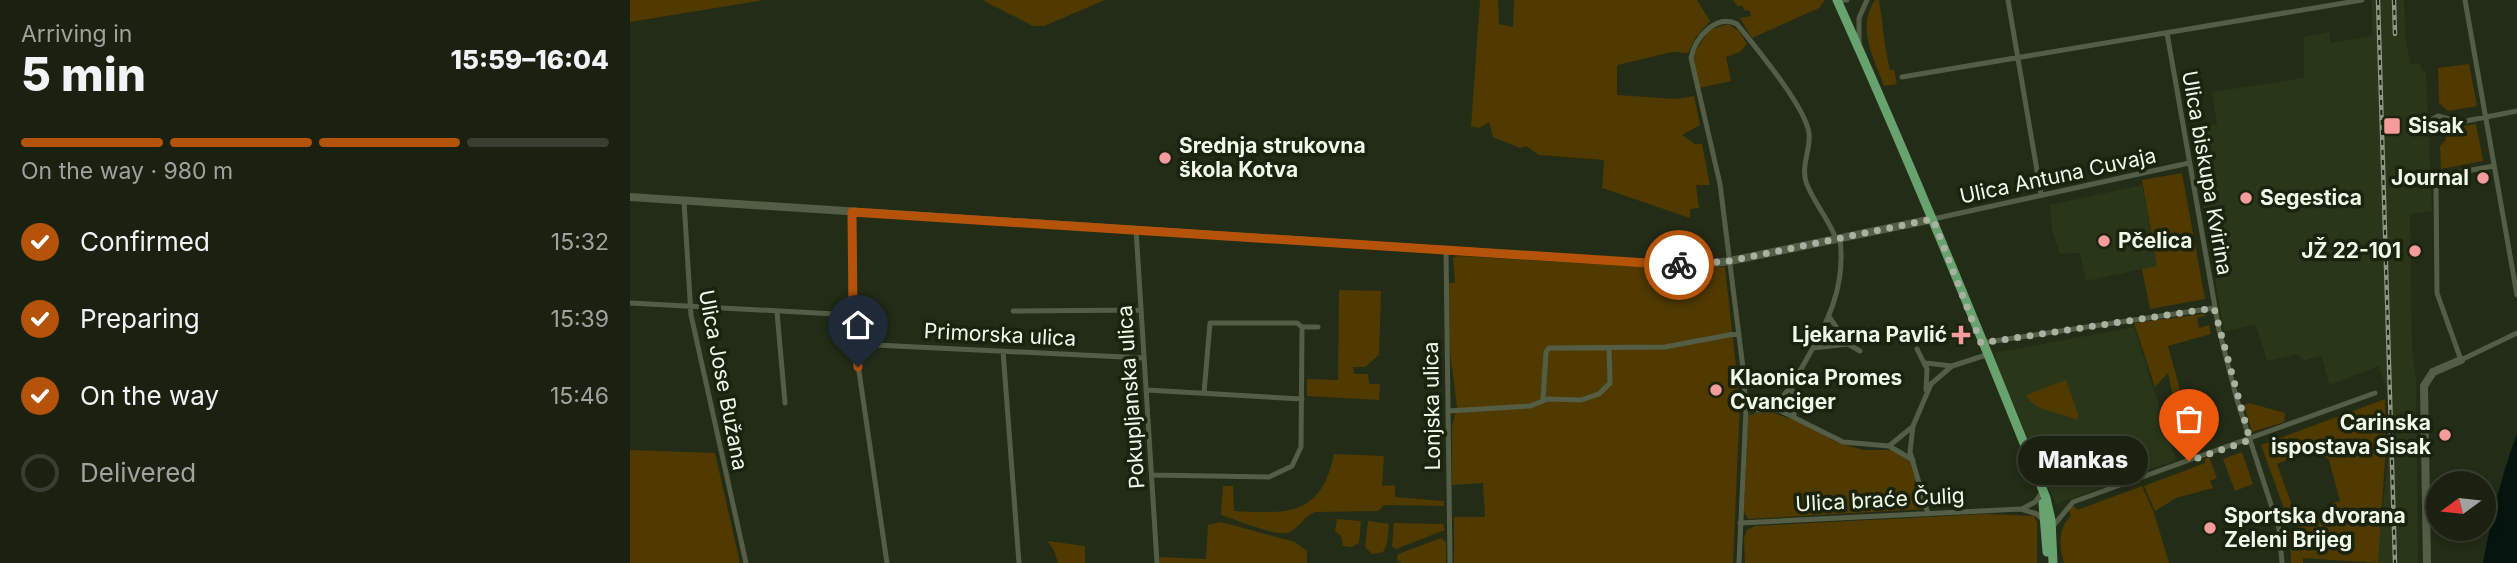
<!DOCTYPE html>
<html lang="en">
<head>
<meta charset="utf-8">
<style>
  :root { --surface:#1a2111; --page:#272e1f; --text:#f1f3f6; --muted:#9fa39f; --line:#383e31; --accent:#b45309 }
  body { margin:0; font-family:Inter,sans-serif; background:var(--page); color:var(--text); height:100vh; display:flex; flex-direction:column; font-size:26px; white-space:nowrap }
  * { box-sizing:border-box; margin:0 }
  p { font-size:23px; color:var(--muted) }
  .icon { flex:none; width:38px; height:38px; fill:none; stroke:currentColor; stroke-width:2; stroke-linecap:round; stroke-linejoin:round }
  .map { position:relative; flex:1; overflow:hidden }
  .details { display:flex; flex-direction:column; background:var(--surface); width:630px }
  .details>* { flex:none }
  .needle { width:46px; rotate:255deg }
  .fabs { position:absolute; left:1796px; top:471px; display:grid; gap:14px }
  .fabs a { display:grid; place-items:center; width:70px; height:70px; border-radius:50%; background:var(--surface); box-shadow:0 4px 10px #0003,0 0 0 2px var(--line); font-size:35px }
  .pin { position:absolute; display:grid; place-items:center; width:60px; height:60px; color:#fff; margin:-72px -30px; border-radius:50% 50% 50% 0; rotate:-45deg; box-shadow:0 0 7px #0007 }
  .pin .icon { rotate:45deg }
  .courier { position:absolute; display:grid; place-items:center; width:70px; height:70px; margin:-35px; border:5px solid #b45309; border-radius:50%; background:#fff; color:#222; box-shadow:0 2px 9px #0007 }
  .bubble { position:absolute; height:49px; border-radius:24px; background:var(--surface); box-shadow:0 4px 10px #0003,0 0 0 2px var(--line); font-size:23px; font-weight:800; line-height:49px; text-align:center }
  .overview em { font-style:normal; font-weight:800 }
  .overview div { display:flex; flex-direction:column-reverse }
  .overview { display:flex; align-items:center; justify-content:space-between; height:119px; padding:0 21px }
  h1 { font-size:46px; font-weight:800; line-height:52px }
  .bar { display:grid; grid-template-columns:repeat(4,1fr); gap:10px 7px; align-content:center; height:84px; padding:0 21px }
  .bar i { height:9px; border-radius:5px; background:var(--line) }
  .bar .active { background:var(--accent) }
  .bar p { grid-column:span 4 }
  ol { padding:0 21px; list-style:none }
  li { display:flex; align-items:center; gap:21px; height:77px }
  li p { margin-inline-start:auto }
  li .icon { padding:7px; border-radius:50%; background:var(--accent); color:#fff; stroke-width:4 }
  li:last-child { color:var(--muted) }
  li i { width:38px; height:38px; border:4px solid var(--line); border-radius:50% }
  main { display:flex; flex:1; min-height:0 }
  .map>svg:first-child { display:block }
  .built { fill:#2a361a }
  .green { fill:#503a00 }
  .water { fill:#061410 }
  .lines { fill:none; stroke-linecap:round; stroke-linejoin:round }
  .minor { stroke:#545e47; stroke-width:5 }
  .secondary { stroke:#545e47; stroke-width:8 }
  .primary { stroke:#68a36f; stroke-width:9 }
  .rail-casing { stroke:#8d9584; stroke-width:4.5 }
  .rail { stroke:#1a230e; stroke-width:2; stroke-dasharray:5; stroke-linecap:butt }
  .done { stroke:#a9b1a0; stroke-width:7; stroke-dasharray:0 12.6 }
  .route { stroke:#b45309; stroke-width:9 }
  .poi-dot { fill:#f59b9c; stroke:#1a230e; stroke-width:2.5 }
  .labels { text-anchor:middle; stroke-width:7; stroke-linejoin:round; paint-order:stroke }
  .poi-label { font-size:21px; font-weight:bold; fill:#f1f8ea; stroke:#1a230e; text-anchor:start }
  .street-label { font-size:21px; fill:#f1f8ea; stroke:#1a230e }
</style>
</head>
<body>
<main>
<section class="details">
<div class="overview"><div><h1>5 min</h1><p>Arriving in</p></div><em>15:59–16:04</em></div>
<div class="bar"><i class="active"></i><i class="active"></i><i class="active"></i><i></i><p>On the way · 980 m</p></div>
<ol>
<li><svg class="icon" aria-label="check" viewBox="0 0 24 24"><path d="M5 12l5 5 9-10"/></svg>Confirmed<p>15:32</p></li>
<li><svg class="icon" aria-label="check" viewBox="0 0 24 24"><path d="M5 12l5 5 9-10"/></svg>Preparing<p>15:39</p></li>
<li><svg class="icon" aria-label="check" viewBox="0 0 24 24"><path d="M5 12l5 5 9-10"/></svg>On the way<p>15:46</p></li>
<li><i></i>Delivered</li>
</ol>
</section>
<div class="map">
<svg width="1887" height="563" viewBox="0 0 1887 563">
  <rect width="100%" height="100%" fill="#232c17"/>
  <path class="built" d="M1742,0H1774L1776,43L1781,64H1790L1792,71H1796L1802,211L1780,214L1782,350L1786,379L1788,563H1747L1759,448L1758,394L1749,366L1699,385L1692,356L1672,361L1668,354L1637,361L1626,325L1594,331L1560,128L1587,124L1582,92L1674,78V37L1699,32L1701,43L1742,36Z
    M1512,185L1527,266L1456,281L1450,253L1430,254L1422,229L1420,205Z
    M1504,327L1546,460L1426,504L1367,365L1365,353Z"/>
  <path class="green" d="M0,0H134L0,22Z
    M352,0H475L414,26H403Z
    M850,0H868L869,24L883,27L884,0H1067L1080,21L1066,37L1058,53L1042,52L987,65V95L1046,99L1064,96L1070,125L1052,135L1065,144H1072L1080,185H1066L1069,208L1060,209V218L972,188L974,160L909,155L896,146L890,148L863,137L859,122L849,128L841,126Z
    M1103,0H1195L1189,8L1122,38L1110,18L1121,16L1120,11L1114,10L1112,5L1108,7Z
    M1245,0H1249C1253,24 1254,46 1260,70H1264L1267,84L1254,86C1244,57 1226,29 1245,0Z
    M1098,24L1109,31L1117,44L1110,52L1096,57L1101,81L1069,88L1063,55L1079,30Z
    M1839,64L1847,106L1818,111L1809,103L1808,68Z
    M1846,124L1853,161L1811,169L1810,146L1816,140L1815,133L1820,128Z
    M1552,173L1575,299L1520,309L1512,269L1527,266L1512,180Z
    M830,256L1050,269L1095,267L1110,403L1103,563H824V517H855L853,483L822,485V426L827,407L820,352L819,283H825L823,257Z
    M709,290L751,291L749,355L735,367H723L724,374H738L739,384H750L749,400L677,396V379L708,380Z
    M1574,314L1575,316L1567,318L1569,328L1579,325L1581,334L1538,346L1552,397H1543L1538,373L1525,387L1504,323Z
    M1436,380L1449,417L1447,420C1430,411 1405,413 1396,395Z
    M1755,399L1756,445L1748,563L1673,558V563H1661L1660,537L1654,534L1698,513V505L1710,501L1699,460L1685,449L1647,464L1665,514L1670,516L1657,525L1650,520L1657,517L1631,445Z
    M1619,403L1655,413L1654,422L1622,432L1614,405Z
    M1137,411L1173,423L1206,442L1233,450H1261L1280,461L1294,509L1118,519L1114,512L1118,415Z
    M0,450L85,453L110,563H0Z
    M1612,452L1623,484L1605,491L1593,459Z
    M704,454L754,456L752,486L765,485V497L814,501V506L754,505L748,511L685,512C674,516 670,527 660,532C648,538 605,519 591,515L593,486H603L604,511C658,514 691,516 704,454Z
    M1579,457L1587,478L1580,481L1583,488L1546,498L1525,511L1514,486L1575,463V459Z
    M1512,486L1524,513L1539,563H1434C1429,547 1428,527 1441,516L1439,509L1444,506L1447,510Z
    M1356,514L1404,516L1407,522V563H1115L1114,538L1117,530L1125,526Z
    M707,519L731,521L729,543L722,547L713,546L711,536L705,531Z
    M738,521L759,524L757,544L753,552L742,554L735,547Z
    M591,522L665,542L677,551V563H530L529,557L576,559L578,525Z
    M764,523L813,524L815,530L766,549L762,546Z
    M811,538L816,542V563H771L767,559L768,554Z
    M417,541L455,546V563H428L424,550Z"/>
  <path class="water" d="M1887,434V563H1853C1861,519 1871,476 1887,434Z"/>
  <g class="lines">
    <path class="minor" d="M1210,0H1217
      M1378,0L1411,194
      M1835,0L1887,295
      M1537,33L1589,330L1607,400L1649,529L1652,563
      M1229,43V18L1237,0
      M1272,77L1732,0
      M1831,122L1808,116L1803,119L1802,127L1805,131L1812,132L1831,122L1887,111
      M1864,166L1820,174L1806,185L1807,293L1831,360L1887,333
      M54,201L61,315L116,563
      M222,212L225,344L257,563
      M1303,219L1559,163
      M506,229L527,563
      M816,249L820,563
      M0,303L223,315
      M383,311L511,310
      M147,312L155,403
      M1200,318L1218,344
      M1351,343L1584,308
      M225,344L514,358
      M1183,348L1218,344L1230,351
      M1287,349L1297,369L1296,390
      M373,351L389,563
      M1295,363L1322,366
      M1162,389L1164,415
      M517,390L672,399
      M574,393L580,323H667L672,327H688
      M913,400L916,352L919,348L1035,347L1109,333
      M1140,409C1157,395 1164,381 1175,362C1198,322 1216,286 1210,239
      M1116,410H1149L1213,442L1259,446L1281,428
      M818,411L900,406L918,399L951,400L969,394L980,383L979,348
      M1259,446L1283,460
      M522,475L639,477L662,466L671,447L672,327
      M1392,509L1405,502L1411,494
      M1298,514L1280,452L1283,426L1301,384L1322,366L1356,355
      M1110,523L1391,509L1407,514L1414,521
      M1424,525L1443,502L1745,393
      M1109,563L1116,410L1113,368L1090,184L1061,58C1065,38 1086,13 1107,24C1126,48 1175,106 1179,133C1181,149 1171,165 1176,182C1183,202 1199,219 1206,239"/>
    <path class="secondary" d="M0,197L1062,266L1100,261L1303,219
      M1797,563L1794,386L1803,372L1831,360"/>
    <path class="primary" d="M1207,0C1281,164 1349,331 1416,498L1421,520L1423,563
      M1413,503L1417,552"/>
    <g class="rail-casing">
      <path id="rail" d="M1748,0L1765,563
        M1764,0L1765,34"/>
    </g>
    <use href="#rail" class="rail"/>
  </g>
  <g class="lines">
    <path class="done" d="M1049,265L1100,261L1303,219L1351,343L1584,308L1620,440L1559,461"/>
    <path class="route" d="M228,367L223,316L222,212L1049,265"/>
  </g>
  <g class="poi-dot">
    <rect x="1753" y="117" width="18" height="18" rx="3.5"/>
    <circle cx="535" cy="158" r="7"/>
    <circle cx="1853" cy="178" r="7"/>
    <circle cx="1616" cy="198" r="7"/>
    <circle cx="1474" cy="241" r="7"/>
    <circle cx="1785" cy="251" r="7"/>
    <path d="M1327.5 324.5h7v7h7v7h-7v7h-7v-7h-7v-7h7z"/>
    <circle cx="1086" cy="390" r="7"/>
    <circle cx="1815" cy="435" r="7"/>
    <circle cx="1580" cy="528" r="7"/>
  </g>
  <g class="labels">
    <g class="poi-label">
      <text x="1778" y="133">Sisak</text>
      <text x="549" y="153">Srednja strukovna<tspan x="549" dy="24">škola Kotva</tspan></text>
      <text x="1839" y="185" text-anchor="end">Journal</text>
      <text x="1630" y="205">Segestica</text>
      <text x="1488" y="248">Pčelica</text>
      <text x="1771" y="258" text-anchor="end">JŽ 22-101</text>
      <text x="1317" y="342" text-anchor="end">Ljekarna Pavlić</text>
      <text x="1100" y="385">Klaonica Promes<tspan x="1100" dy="24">Cvanciger</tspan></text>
      <text x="1801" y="430" text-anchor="end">Carinska<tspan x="1801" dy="24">ispostava Sisak</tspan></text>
      <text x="1594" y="523">Sportska dvorana<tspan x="1594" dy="24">Zeleni Brijeg</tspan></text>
    </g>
    <g class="street-label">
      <text transform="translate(1577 173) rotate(80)" y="7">Ulica biskupa Kvirina</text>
      <text transform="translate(1428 176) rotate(-12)" y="7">Ulica Antuna Cuvaja</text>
      <text transform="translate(370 335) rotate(3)" y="7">Primorska ulica</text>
      <text transform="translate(93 380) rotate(79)" y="7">Ulica Jose Bužana</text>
      <text transform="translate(501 397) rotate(-94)" y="7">Pokupljanska ulica</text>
      <text transform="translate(802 406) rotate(-91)" y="7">Lonjska ulica</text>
      <text transform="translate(1250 500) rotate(-3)" y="7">Ulica braće Čulig</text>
    </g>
  </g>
</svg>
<div class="fabs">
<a><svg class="needle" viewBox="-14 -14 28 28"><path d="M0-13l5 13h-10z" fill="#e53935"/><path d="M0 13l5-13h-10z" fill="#9fa39f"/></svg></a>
</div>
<div class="pin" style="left:1559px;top:461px;background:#ea580c"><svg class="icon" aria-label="bag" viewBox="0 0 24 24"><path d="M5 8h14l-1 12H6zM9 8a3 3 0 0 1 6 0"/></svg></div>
<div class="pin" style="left:228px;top:367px;background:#1f2937"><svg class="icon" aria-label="home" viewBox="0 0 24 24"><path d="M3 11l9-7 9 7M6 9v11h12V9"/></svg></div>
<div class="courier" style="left:1049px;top:265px"><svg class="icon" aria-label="bike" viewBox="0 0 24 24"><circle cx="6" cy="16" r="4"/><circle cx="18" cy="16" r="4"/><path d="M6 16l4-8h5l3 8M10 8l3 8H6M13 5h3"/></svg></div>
<div class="bubble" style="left:1388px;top:436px;width:130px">Mankas</div>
</div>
</main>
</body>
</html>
